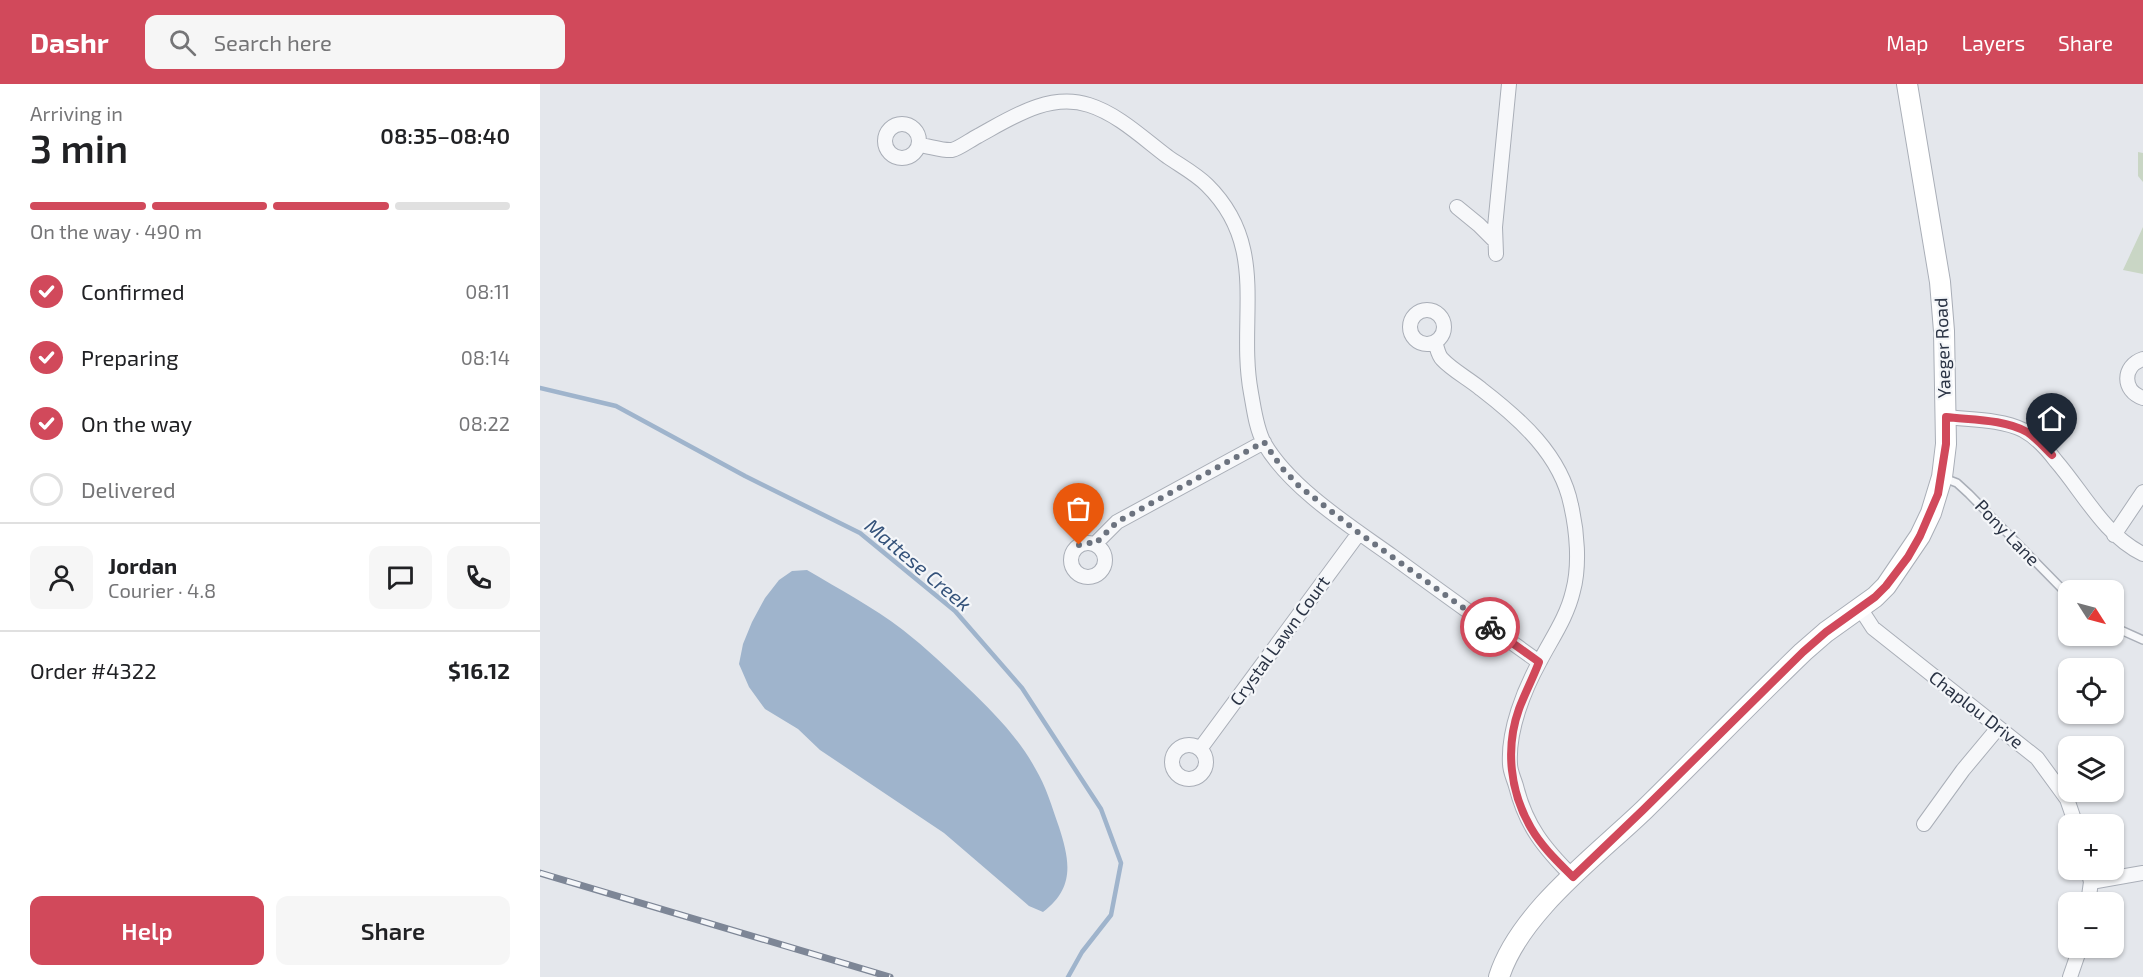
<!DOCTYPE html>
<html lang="en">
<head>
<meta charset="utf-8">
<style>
  :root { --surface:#fff; --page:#f6f6f6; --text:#202124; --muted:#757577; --line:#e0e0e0; --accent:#d1495b }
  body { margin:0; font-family:"Exo 2",sans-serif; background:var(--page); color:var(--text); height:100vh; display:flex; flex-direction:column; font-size:22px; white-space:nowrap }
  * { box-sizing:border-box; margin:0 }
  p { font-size:20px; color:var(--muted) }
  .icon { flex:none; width:33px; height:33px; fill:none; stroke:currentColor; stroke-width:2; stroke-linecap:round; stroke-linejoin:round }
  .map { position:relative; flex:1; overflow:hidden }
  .side { display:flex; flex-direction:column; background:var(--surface); width:540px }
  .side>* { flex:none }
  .needle { width:39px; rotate:126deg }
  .fabs { position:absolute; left:1518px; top:496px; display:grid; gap:12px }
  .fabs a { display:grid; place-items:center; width:66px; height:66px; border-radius:12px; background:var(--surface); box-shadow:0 2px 4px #0004; font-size:30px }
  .pin { position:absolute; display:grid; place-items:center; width:51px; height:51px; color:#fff; margin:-62px -26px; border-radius:50% 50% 50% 0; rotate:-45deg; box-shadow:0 0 6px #0007 }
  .pin .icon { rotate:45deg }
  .courier { position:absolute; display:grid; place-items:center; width:60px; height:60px; margin:-30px; border:4px solid #d1495b; border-radius:50%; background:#fff; color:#222; box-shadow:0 2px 8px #0007 }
  .head em { font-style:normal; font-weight:600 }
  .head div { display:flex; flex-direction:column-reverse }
  .head { display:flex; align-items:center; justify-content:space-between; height:102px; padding:0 30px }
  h1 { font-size:39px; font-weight:600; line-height:45px }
  .bar { display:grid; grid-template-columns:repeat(4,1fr); gap:9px 6px; align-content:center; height:72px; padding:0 30px }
  .bar i { height:8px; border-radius:4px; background:var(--line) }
  .bar .selected { background:var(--accent) }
  .bar p { grid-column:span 4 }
  .line { display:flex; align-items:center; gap:15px; padding:0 30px; border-top:2px solid var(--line) }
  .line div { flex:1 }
  .round { display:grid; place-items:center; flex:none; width:63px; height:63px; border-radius:12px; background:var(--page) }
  ol { padding:0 30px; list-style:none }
  li { display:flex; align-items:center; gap:18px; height:66px }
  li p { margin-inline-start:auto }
  li .icon { padding:6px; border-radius:50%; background:var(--accent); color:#fff; stroke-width:4 }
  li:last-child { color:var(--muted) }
  li i { width:33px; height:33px; border:3px solid var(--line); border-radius:50% }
  .action { display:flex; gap:12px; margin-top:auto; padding:12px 30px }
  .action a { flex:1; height:69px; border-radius:12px; background:var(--accent); color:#fff; font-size:24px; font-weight:600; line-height:69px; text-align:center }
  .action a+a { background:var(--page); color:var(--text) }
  header { display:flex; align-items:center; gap:36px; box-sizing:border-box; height:84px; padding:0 30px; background:var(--accent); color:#fff }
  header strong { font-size:28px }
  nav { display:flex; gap:33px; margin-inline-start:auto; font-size:21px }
  .search { width:420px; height:54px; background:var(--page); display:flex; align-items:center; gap:15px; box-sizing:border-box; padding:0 21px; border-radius:12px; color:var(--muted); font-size:22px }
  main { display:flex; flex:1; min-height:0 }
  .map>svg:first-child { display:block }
  .green { fill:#c9d6c5 }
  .water { fill:#9fb4cc }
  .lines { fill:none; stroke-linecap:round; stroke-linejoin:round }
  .stream { stroke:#9fb4cc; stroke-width:4.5 }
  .lane-casing { stroke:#a9aeb7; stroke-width:10 }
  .street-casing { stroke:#a9aeb7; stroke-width:16 }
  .secondary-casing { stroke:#a9aeb7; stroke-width:22 }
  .lane { stroke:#f7f8fa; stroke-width:7 }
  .street { stroke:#f7f8fa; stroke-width:14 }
  .secondary { stroke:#fff; stroke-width:20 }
  .rail-casing { stroke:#7d8696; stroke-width:7 }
  .rail { stroke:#f4f6f9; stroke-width:4.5; stroke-dasharray:14; stroke-linecap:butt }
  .done { stroke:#6c737f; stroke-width:6; stroke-dasharray:0 10.8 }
  .route { stroke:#d1495b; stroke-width:8 }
  .labels { text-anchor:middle; stroke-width:4.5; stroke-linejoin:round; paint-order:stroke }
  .street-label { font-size:18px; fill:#2b3445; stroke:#f4f6f9 }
  .water-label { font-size:20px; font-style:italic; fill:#34527a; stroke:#f4f6f9 }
</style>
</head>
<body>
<header>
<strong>Dashr</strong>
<div class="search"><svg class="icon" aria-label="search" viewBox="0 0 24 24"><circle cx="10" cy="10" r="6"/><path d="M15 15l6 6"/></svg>Search here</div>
<nav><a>Map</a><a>Layers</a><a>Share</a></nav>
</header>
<main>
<section class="side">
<div class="head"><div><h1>3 min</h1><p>Arriving in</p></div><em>08:35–08:40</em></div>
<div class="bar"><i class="selected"></i><i class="selected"></i><i class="selected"></i><i></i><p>On the way · 490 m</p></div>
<ol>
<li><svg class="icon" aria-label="check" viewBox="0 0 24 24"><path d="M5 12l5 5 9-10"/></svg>Confirmed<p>08:11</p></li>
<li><svg class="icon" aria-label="check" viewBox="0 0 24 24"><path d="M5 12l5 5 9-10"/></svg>Preparing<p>08:14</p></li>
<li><svg class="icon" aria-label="check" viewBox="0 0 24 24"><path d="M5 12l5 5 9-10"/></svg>On the way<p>08:22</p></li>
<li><i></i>Delivered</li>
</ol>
<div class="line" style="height:108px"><a class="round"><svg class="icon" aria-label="person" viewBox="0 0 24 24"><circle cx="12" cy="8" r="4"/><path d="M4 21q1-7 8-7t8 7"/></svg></a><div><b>Jordan</b><p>Courier · 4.8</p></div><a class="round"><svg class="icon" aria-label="chat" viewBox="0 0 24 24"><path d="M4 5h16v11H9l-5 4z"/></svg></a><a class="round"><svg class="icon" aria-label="phone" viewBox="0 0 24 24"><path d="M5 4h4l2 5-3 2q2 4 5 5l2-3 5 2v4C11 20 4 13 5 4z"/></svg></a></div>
<div class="line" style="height:78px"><div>Order #4322</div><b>$16.12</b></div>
<div class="action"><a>Help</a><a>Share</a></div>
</section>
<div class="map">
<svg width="1603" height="893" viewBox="0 0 1603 893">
  <rect width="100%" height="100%" fill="#e4e7ec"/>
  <path class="green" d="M1598,68L1603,69V98L1598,92Z
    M1603,143V190L1583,186Z"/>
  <path class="water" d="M267,486C299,505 333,523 363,546C386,564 407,584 428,604C453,628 478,653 495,684C506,702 512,723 519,743C530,777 535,804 503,828L489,822L404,749L280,666L258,645L225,625L209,603L199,580L203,560L212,538L225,514L239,496L252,487Z"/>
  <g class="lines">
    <path class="stream" d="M0,304L76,322L205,392L320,449L415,527L482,604L561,725L581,779L571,831L542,868L528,893"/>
    <g class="lane-casing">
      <path id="lane" d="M1404,394L1417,399L1429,410L1528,511
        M1574,543L1603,556"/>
    </g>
    <g class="street-casing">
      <path id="street" d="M345 57a17 17 0 1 1 34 0a17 17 0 1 1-34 0Z
        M379,61C389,62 403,67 412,66C420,64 430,56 438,52C471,34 509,8 549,21C578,30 604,55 628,73C641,82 656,90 667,101C730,163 697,234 711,309C714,325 716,344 724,359C750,404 810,442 852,472C901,508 950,543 999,578
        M917,123L939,141L955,157
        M956,170L955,143L969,0
        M870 243a17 17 0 1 1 34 0a17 17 0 1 1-34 0Z
        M895,258C897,263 898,271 902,275C912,286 929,295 941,305C980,335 1021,371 1031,421C1037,447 1040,481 1033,507C1027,533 1012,554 1000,577C984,606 968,646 970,680C970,687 974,695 976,702C986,742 1004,764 1033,793
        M1603,275C1582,282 1582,307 1603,314
        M1406,333C1430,336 1460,335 1483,346C1496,353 1507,365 1516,377C1543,408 1564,451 1603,470
        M1574,451L1603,408
        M531 476a17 17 0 1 1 34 0a17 17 0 1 1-34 0Z
        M555,460L577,438L724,358
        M1320,524L1333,544L1497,674L1527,715L1536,741
        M632 678a17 17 0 1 1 34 0a17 17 0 1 1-34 0Z
        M660,665L819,449
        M1384,740L1423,686L1458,644
        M1551,798L1603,789
        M1548,819L1551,798L1548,786
        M1530,893L1540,864"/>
    </g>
    <g class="secondary-casing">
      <path id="secondary" d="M959,893C979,829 1056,772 1104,726C1157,674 1209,620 1263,568L1286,548L1335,513L1346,502L1380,452L1391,429L1402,393L1406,360L1404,247L1400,198L1367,0"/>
    </g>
    <use href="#lane" class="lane"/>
    <use href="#street" class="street"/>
    <use href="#secondary" class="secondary"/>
    <g class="rail-casing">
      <path id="rail" d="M0,789L350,893"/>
    </g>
    <use href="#rail" class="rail"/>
  </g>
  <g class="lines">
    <path class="done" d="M539,461L549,459L555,460L577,438L724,358L742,384L759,402L819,449L950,543"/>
    <path class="route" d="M950,543L999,578C993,594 985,609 979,625C965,664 970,708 991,744C1002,763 1018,778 1033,793L1103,726L1263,568L1286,548L1335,513L1346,502L1368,473L1380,452L1398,410L1406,360V333C1431,336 1464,335 1487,348C1496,354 1504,363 1512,371"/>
  </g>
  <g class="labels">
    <g class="street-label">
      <text transform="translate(1403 264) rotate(-92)" y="6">Yaeger Road</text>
      <text transform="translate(1467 449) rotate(46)" y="6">Pony Lane</text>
      <text transform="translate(740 557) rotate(-54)" y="6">Crystal Lawn Court</text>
      <text transform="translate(1436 626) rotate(38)" y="6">Chaplou Drive</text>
    </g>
    <g class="water-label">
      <text transform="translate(378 481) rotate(40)" y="7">Mattese Creek</text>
    </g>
  </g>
</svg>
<div class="fabs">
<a><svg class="needle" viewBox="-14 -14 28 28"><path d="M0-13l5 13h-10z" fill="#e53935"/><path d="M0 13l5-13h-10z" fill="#757577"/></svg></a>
<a><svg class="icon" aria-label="locate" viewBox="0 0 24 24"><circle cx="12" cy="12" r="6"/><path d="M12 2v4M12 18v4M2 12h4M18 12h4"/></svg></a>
<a><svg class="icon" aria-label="layers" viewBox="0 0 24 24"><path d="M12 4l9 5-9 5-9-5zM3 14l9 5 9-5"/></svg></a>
<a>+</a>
<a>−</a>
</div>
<div class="pin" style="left:539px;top:461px;background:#ea580c"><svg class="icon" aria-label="bag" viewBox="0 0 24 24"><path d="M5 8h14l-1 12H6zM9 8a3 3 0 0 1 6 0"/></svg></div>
<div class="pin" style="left:1512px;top:371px;background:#1f2937"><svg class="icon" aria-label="home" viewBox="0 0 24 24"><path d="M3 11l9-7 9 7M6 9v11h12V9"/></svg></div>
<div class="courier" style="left:950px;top:543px"><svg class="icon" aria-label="bike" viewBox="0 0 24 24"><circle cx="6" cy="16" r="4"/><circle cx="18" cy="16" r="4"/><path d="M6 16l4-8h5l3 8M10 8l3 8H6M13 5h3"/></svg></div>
</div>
</main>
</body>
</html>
